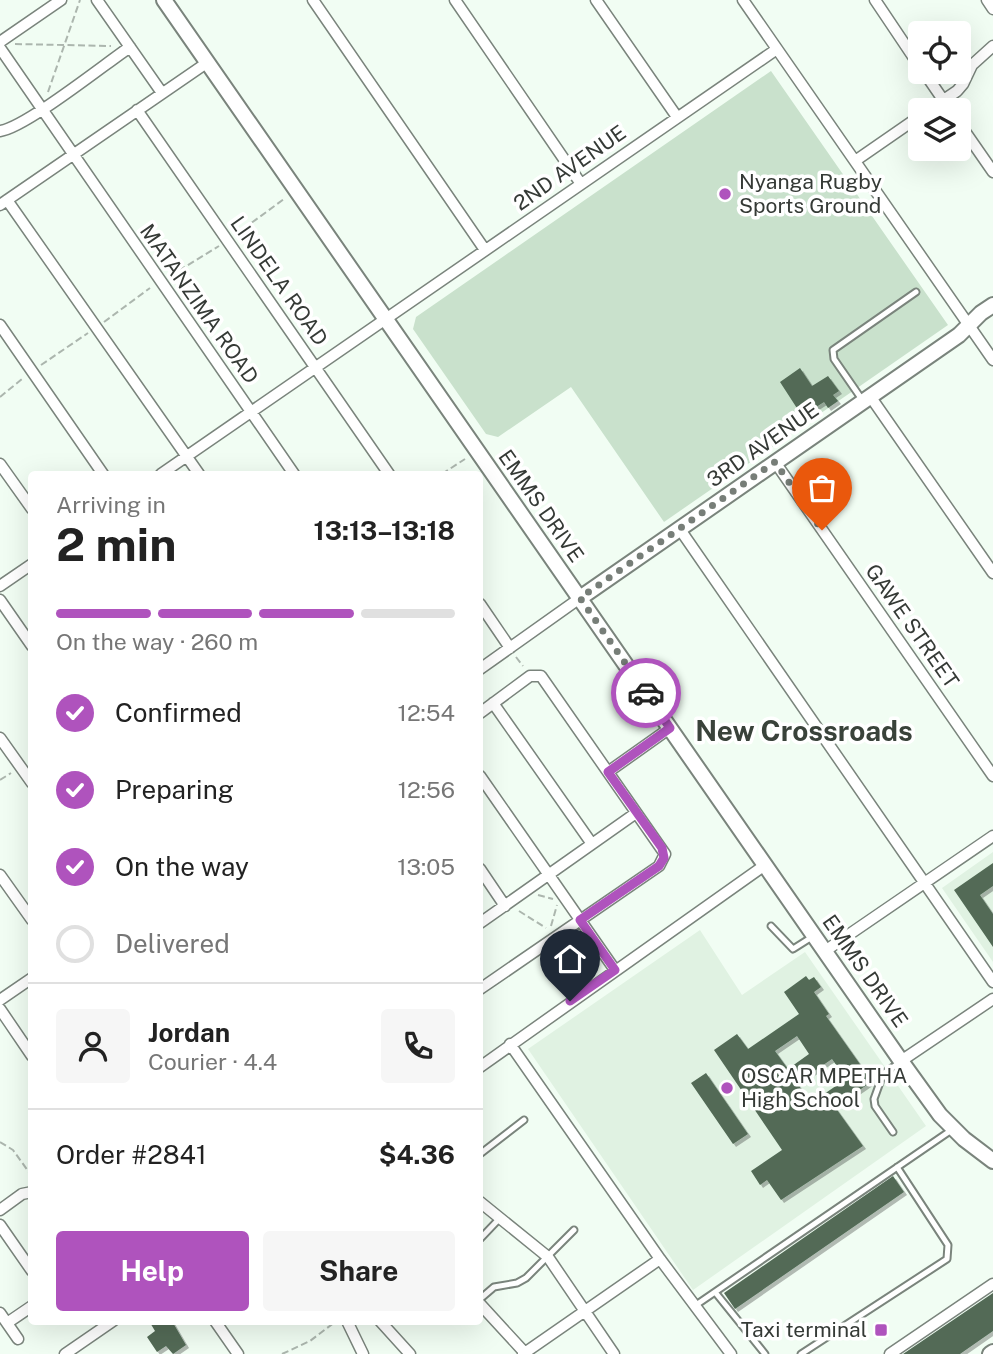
<!DOCTYPE html>
<html lang="en">
<head>
<meta charset="utf-8">
<style>
  :root { --surface:#fff; --page:#f6f6f6; --text:#222; --muted:#767676; --line:#e0e0e0; --accent:#af53bd }
  body { margin:0; font-family:"Public Sans",sans-serif; background:var(--page); color:var(--text); height:100vh; display:flex; flex-direction:column; font-size:26px; white-space:nowrap }
  * { box-sizing:border-box; margin:0 }
  p { font-size:23px; color:var(--muted) }
  .icon { flex:none; width:38px; height:38px; fill:none; stroke:currentColor; stroke-width:2; stroke-linecap:round; stroke-linejoin:round }
  .map { position:relative; flex:1; overflow:hidden }
  .sheet { position:absolute; left:28px; top:471px; width:455px; height:854px; display:flex; flex-direction:column; background:var(--surface); border-radius:7px; box-shadow:0 7px 28px #0002 }
  .sheet>* { flex:none }
  .fabs { position:absolute; left:908px; top:21px; display:grid; gap:14px }
  .fabs a { display:grid; place-items:center; width:63px; height:63px; border-radius:7px; background:var(--surface); box-shadow:0 7px 28px #0002; font-size:35px }
  .pin { position:absolute; display:grid; place-items:center; width:60px; height:60px; color:#fff; margin:-72px -30px; border-radius:50% 50% 50% 0; rotate:-45deg; box-shadow:0 0 7px #0007 }
  .pin .icon { rotate:45deg }
  .courier { position:absolute; display:grid; place-items:center; width:70px; height:70px; margin:-35px; border:5px solid #af53bd; border-radius:50%; background:#fff; color:#222; box-shadow:0 2px 9px #0007 }
  .head em { font-style:normal; font-weight:700 }
  .head div { display:flex; flex-direction:column-reverse }
  .head { display:flex; align-items:center; justify-content:space-between; height:119px; padding:0 28px }
  h1 { font-size:46px; font-weight:700; line-height:52px }
  .bar { display:grid; grid-template-columns:repeat(4,1fr); gap:10px 7px; align-content:center; height:84px; padding:0 28px }
  .bar i { height:9px; border-radius:5px; background:var(--line) }
  .bar .selected { background:var(--accent) }
  .bar p { grid-column:span 4 }
  .line { display:flex; align-items:center; gap:18px; padding:0 28px; border-top:2px solid var(--line) }
  .line div { flex:1 }
  .round { display:grid; place-items:center; flex:none; width:74px; height:74px; border-radius:7px; background:var(--page) }
  ol { padding:0 28px; list-style:none }
  li { display:flex; align-items:center; gap:21px; height:77px }
  li p { margin-inline-start:auto }
  li .icon { padding:7px; border-radius:50%; background:var(--accent); color:#fff; stroke-width:4 }
  li:last-child { color:var(--muted) }
  li i { width:38px; height:38px; border:4px solid var(--line); border-radius:50% }
  .cta { display:flex; gap:14px; margin-top:auto; padding:14px 28px }
  .cta a { flex:1; height:80px; border-radius:7px; background:var(--accent); color:#fff; font-size:28px; font-weight:700; line-height:80px; text-align:center }
  .cta a+a { background:var(--page); color:var(--text) }
  .map>svg:first-child { display:block }
  .built { fill:#e0f2e2 }
  .green { fill:#c9e1cc }
  .building { fill:#526b56; fill-rule:evenodd; filter:url(#shadow) }
  .lines { fill:none; stroke-linecap:round; stroke-linejoin:round }
  .lane-casing { stroke:#7a847c; stroke-width:9 }
  .street-casing { stroke:#7a847c; stroke-width:13 }
  .secondary-casing { stroke:#7a847c; stroke-width:18 }
  .path { stroke:#acb6ae; stroke-width:2; stroke-dasharray:7 3.5; stroke-linecap:butt }
  .lane { stroke:#fff; stroke-width:5 }
  .street { stroke:#fff; stroke-width:10 }
  .secondary { stroke:#fff; stroke-width:14 }
  .done { stroke:#777e78; stroke-width:7; stroke-dasharray:0 12.6 }
  .route { stroke:#af53bd; stroke-width:9 }
  .poi-dot { fill:#af53bd; stroke:#fff; stroke-width:2.5 }
  .labels { text-anchor:middle; stroke-width:7; stroke-linejoin:round; paint-order:stroke }
  .street-label { font-size:21px; fill:#353a36; stroke:#fff }
  .poi-label { font-size:21px; fill:#353a36; stroke:#fff; text-anchor:start }
  .district-label { font-size:28px; font-weight:bold; fill:#39423a; stroke:#fff }
</style>
</head>
<body>
<div class="map">
<svg width="993" height="1354" viewBox="0 0 993 1354">
  <defs>
    <filter id="shadow"><feDropShadow dx="3" dy="3" stdDeviation="0" flood-color="#0004"/></filter>
  </defs>
  <rect width="100%" height="100%" fill="#f1fdf3"/>
  <path class="built" d="M993,852V962L942,888Z
    M700,930L742,995L805,952L926,1126L693,1290L528,1049Z"/>
  <path class="green" d="M771,71L948,325L664,522L571,387L498,437L486,434L413,329L416,317Z"/>
  <path class="building" d="M800,368L812,386L828,376L839,391L833,395L838,401L828,408L824,402L802,416L780,382Z
    M993,863V886L980,895L993,914V947L954,890Z
    M806,976L809,980L814,977L821,987L814,992L829,1014L826,1016L862,1067L864,1065L874,1080L835,1107L863,1146L781,1200L767,1180L760,1185L751,1171L782,1150L714,1050L737,1034L748,1049L799,1014L784,992ZM797,1036L809,1054L788,1069L775,1051ZM832,1059L846,1079L811,1103L797,1083Z
    M706,1073L748,1134L733,1144L691,1083Z
    M893,1176L904,1192L735,1309L724,1293Z
    M993,1293V1331L960,1354H903Z
    M149,1321H172L186,1345L173,1354L166,1346L157,1352L147,1337L155,1331Z"/>
  <g class="lines">
    <g class="lane-casing">
      <path id="lane" d="M863,401L834,359L833,350L916,292
        M771,926L793,949L812,937
        M893,1132L875,1106L874,1099L883,1074L899,1063
        M480,1154L524,1120
        M480,1239L500,1218
        M715,1292L765,1354
        M480,1299L494,1287L517,1283L526,1278L574,1230
        M696,1305L953,1129
        M801,1354L947,1259L948,1245L897,1167"/>
    </g>
    <g class="street-casing">
      <path id="street" d="M97,0L162,93
        M313,0L485,250
        M455,0L581,184
        M596,0L677,117
        M743,0L993,360
        M875,0L920,67
        M987,0L993,9
        M0,42L61,0
        M0,48L294,474
        M924,72L950,110
        M137,110L389,474
        M929,110L957,91L963,84L972,65L993,46
        M959,123L993,172
        M0,131C25,128 105,64 130,47
        M855,161L920,116
        M7,200L199,474
        M0,205L208,62
        M0,325L103,474
        M870,396L993,573
        M775,462L993,776
        M0,464L32,509
        M161,474L777,49
        M679,528L993,982
        M0,586L32,564
        M0,600L32,646
        M480,604L510,648
        M480,669L580,598
        M493,703L592,844
        M480,713L530,676H541L665,854L659,866L480,989
        M0,738L32,783
        M608,772L670,728
        M480,776L615,970
        M480,869L505,906
        M0,875L32,920
        M480,923L636,813
        M825,951L993,836
        M0,1000L32,978
        M0,1009L32,1056
        M510,1044L660,1259L731,1354
        M901,1061L993,999
        M480,1067L765,865
        M480,1202L548,1257L614,1354
        M0,1210L22,1194L32,1192
        M0,1225L32,1271
        M480,1304L525,1353
        M0,1313L18,1339
        M215,1321L238,1354
        M347,1321L363,1354
        M380,1321L410,1354
        M7,1323L32,1306
        M65,1354L113,1321
        M523,1354L660,1259
        M890,1354L993,1284"/>
    </g>
    <g class="secondary-casing">
      <path id="secondary" d="M164,0L901,1061L940,1115L964,1139L993,1161
        M580,598L959,335L981,313L993,305
        M990,1354L993,1352"/>
    </g>
    <path class="path" d="M15,44L111,46
      M48,92L80,0
      M235,235L284,199
      M170,276L219,246
      M104,322L150,288
      M41,365L88,333
      M0,397L22,379
      M442,474L465,459
      M516,657L523,666
      M0,780L11,773
      M538,895L553,899
      M519,911L546,928
      M551,926L557,905
      M0,1142L13,1150L31,1175L32,1179
      M282,1354L310,1341L335,1322"/>
    <use href="#lane" class="lane"/>
    <use href="#street" class="street"/>
    <use href="#secondary" class="secondary"/>
  </g>
  <g class="lines">
    <path class="done" d="M646,693L580,598L775,462L822,530"/>
    <path class="route" d="M570,1001L615,970L580,920L659,866L664,858L662,848L608,772L670,728L646,693"/>
  </g>
  <g class="poi-dot">
    <circle cx="725" cy="194" r="7"/>
    <circle cx="727" cy="1088" r="7"/>
    <rect x="874" y="1323" width="14" height="14" rx="3.5"/>
  </g>
  <g class="labels">
    <g class="street-label">
      <text transform="translate(570 168) rotate(-35)" y="7">2ND AVENUE</text>
      <text transform="translate(279 281) rotate(55)" y="7">LINDELA ROAD</text>
      <text transform="translate(199 304) rotate(55)" y="7">MATANZIMA ROAD</text>
      <text transform="translate(763 445) rotate(-35)" y="7">3RD AVENUE</text>
      <text transform="translate(541 506) rotate(55)" y="7">EMMS DRIVE</text>
      <text transform="translate(912 626) rotate(55)" y="7">GAWE STREET</text>
      <text transform="translate(865 971) rotate(55)" y="7">EMMS DRIVE</text>
    </g>
    <g class="poi-label">
      <text x="739" y="189">Nyanga Rugby<tspan x="739" dy="24">Sports Ground</tspan></text>
      <text x="741" y="1083">OSCAR MPETHA<tspan x="741" dy="24">High School</tspan></text>
      <text x="867" y="1337" text-anchor="end">Taxi terminal</text>
    </g>
    <g class="district-label">
      <text x="804" y="741">New Crossroads</text>
    </g>
  </g>
</svg>
<div class="fabs">
<a><svg class="icon" aria-label="locate" viewBox="0 0 24 24"><circle cx="12" cy="12" r="6"/><path d="M12 2v4M12 18v4M2 12h4M18 12h4"/></svg></a>
<a><svg class="icon" aria-label="layers" viewBox="0 0 24 24"><path d="M12 4l9 5-9 5-9-5zM3 14l9 5 9-5"/></svg></a>
</div>
<div class="pin" style="left:822px;top:530px;background:#ea580c"><svg class="icon" aria-label="bag" viewBox="0 0 24 24"><path d="M5 8h14l-1 12H6zM9 8a3 3 0 0 1 6 0"/></svg></div>
<div class="pin" style="left:570px;top:1001px;background:#1f2937"><svg class="icon" aria-label="home" viewBox="0 0 24 24"><path d="M3 11l9-7 9 7M6 9v11h12V9"/></svg></div>
<div class="courier" style="left:646px;top:693px"><svg class="icon" aria-label="car" viewBox="0 0 24 24"><path d="M5 17H2v-5l4-1 3-4h7l3 4 3 1v5h-3M9 17h6M6 11h13"/><circle cx="7" cy="17" r="2"/><circle cx="17" cy="17" r="2"/></svg></div>
<section class="sheet">
<div class="head"><div><h1>2 min</h1><p>Arriving in</p></div><em>13:13–13:18</em></div>
<div class="bar"><i class="selected"></i><i class="selected"></i><i class="selected"></i><i></i><p>On the way · 260 m</p></div>
<ol>
<li><svg class="icon" aria-label="check" viewBox="0 0 24 24"><path d="M5 12l5 5 9-10"/></svg>Confirmed<p>12:54</p></li>
<li><svg class="icon" aria-label="check" viewBox="0 0 24 24"><path d="M5 12l5 5 9-10"/></svg>Preparing<p>12:56</p></li>
<li><svg class="icon" aria-label="check" viewBox="0 0 24 24"><path d="M5 12l5 5 9-10"/></svg>On the way<p>13:05</p></li>
<li><i></i>Delivered</li>
</ol>
<div class="line" style="height:126px"><a class="round"><svg class="icon" aria-label="person" viewBox="0 0 24 24"><circle cx="12" cy="8" r="4"/><path d="M4 21q1-7 8-7t8 7"/></svg></a><div><b>Jordan</b><p>Courier · 4.4</p></div><a class="round"><svg class="icon" aria-label="phone" viewBox="0 0 24 24"><path d="M5 4h4l2 5-3 2q2 4 5 5l2-3 5 2v4C11 20 4 13 5 4z"/></svg></a></div>
<div class="line" style="height:91px"><div>Order #2841</div><b>$4.36</b></div>
<div class="cta"><a>Help</a><a>Share</a></div>
</section>
</div>
</body>
</html>
